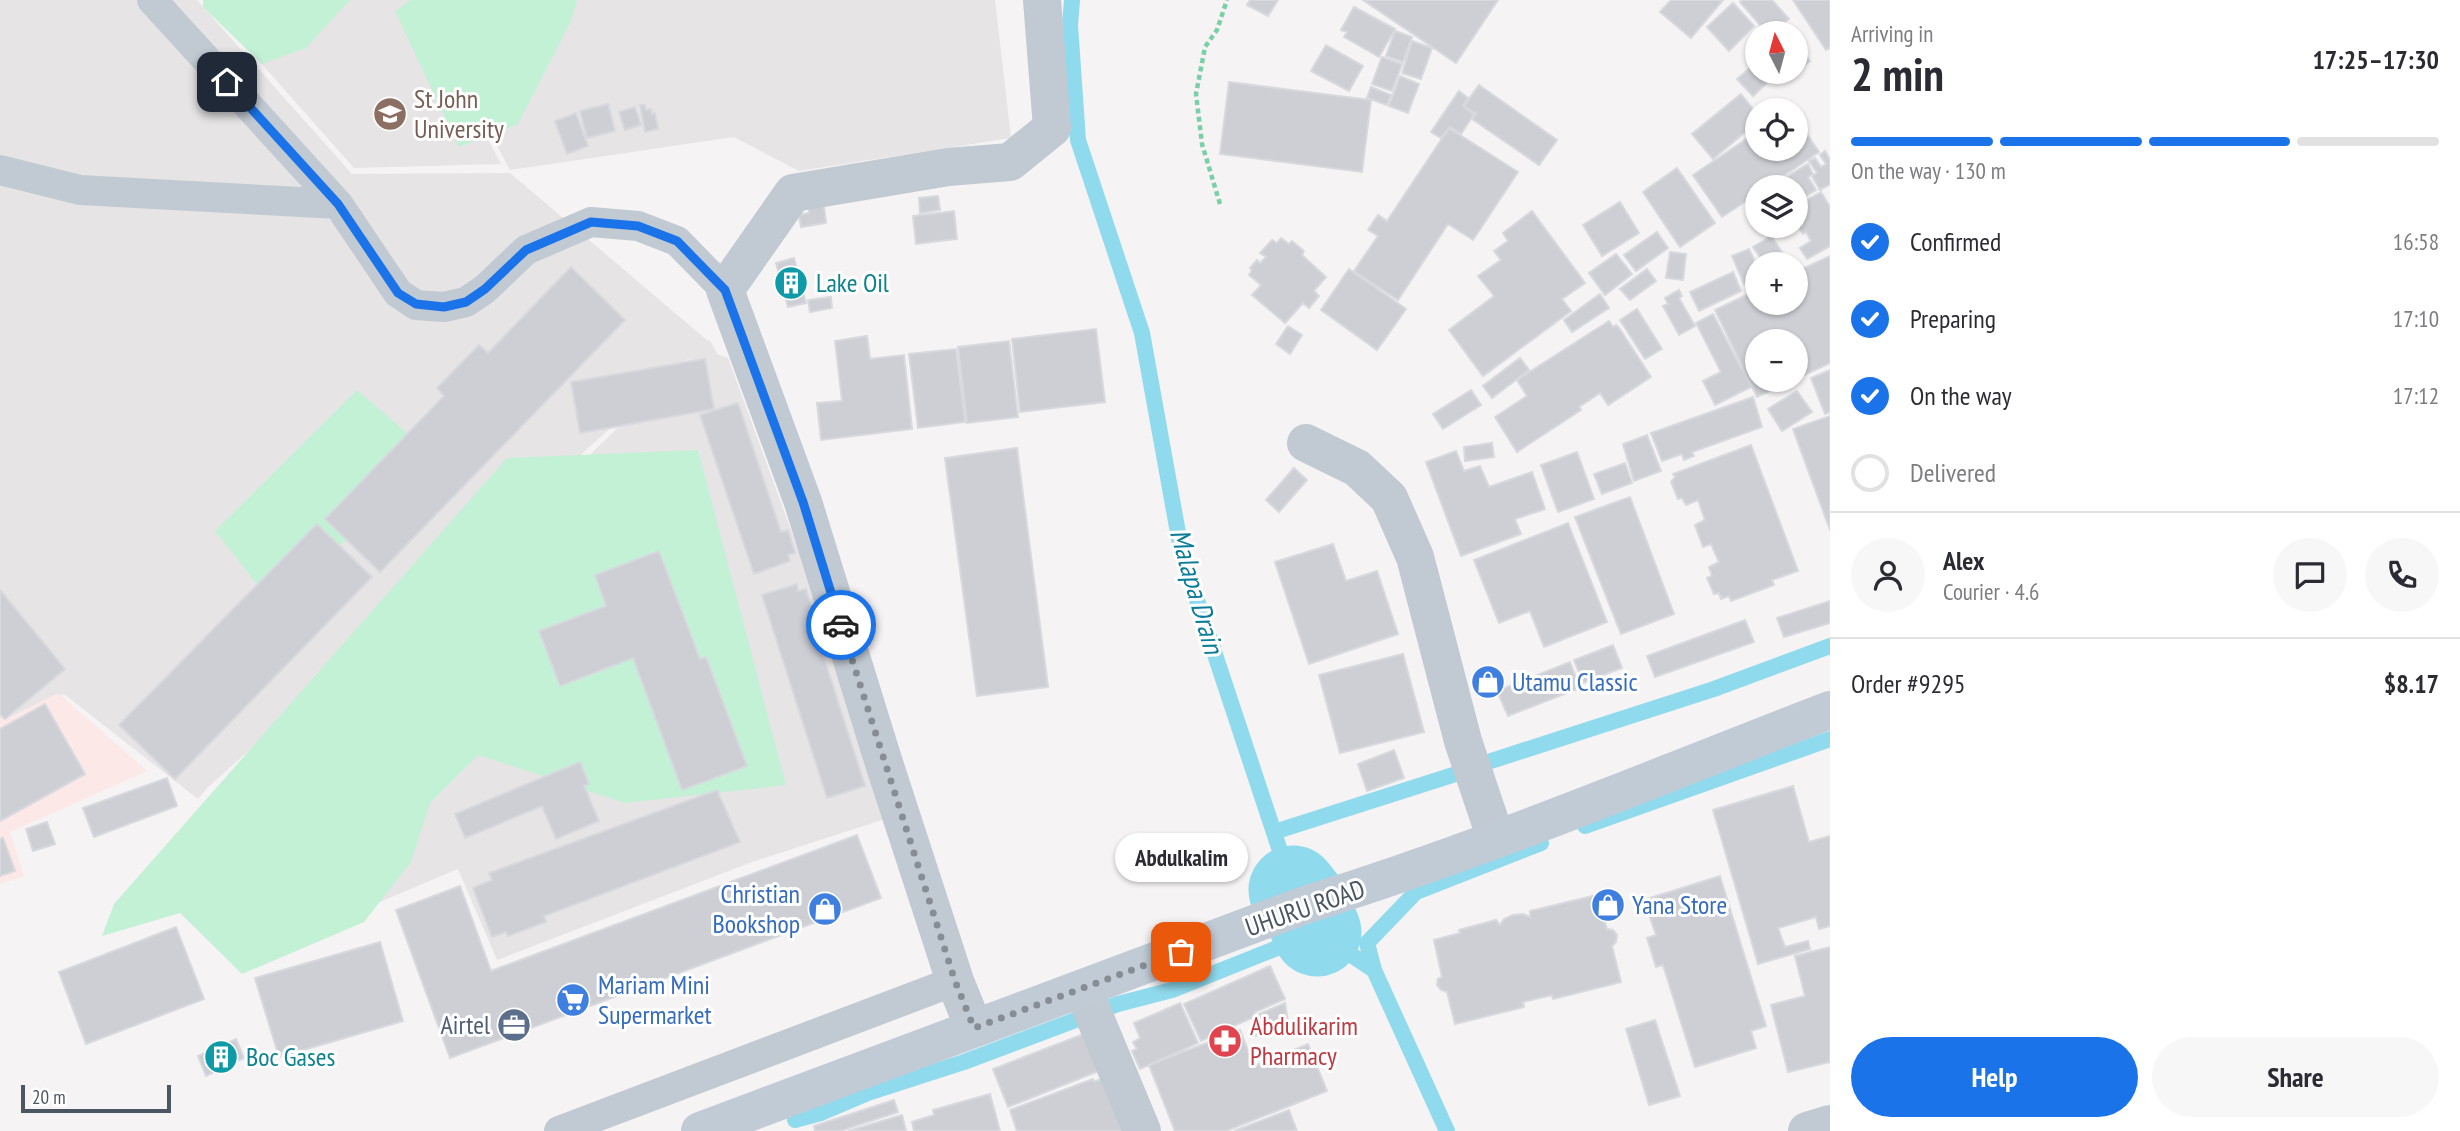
<!DOCTYPE html>
<html lang="en">
<head>
<meta charset="utf-8">
<style>
  :root { --surface:#fff; --page:#f7f7f7; --text:#2b2b33; --muted:#7c7c81; --line:#e1e1e2; --accent:#1a73e8 }
  body { margin:0; font-family:"PT Sans Narrow",sans-serif; background:var(--page); color:var(--text); height:100vh; display:flex; flex-direction:column; font-size:26px; white-space:nowrap }
  * { box-sizing:border-box; margin:0 }
  p { font-size:23px; color:var(--muted) }
  .icon { flex:none; width:38px; height:38px; fill:none; stroke:currentColor; stroke-width:2; stroke-linecap:round; stroke-linejoin:round }
  .map { position:relative; flex:1; overflow:hidden }
  .sheet { display:flex; flex-direction:column; background:var(--surface); width:630px }
  .sheet>* { flex:none }
  .needle { width:46px; rotate:354deg }
  .fabs { position:absolute; left:1745px; top:21px; display:grid; gap:14px }
  .fabs a { display:grid; place-items:center; width:63px; height:63px; border-radius:50%; background:var(--surface); box-shadow:0 2px 5px #0004; font-size:35px }
  .scale { position:absolute; left:21px; bottom:18px; width:150px; box-sizing:border-box; padding-left:7px; border:4px solid #4a5661; border-top:0; font-size:19px; line-height:24px; white-space:nowrap; color:#4a5661; -webkit-text-stroke:5px #fff; paint-order:stroke }
  .pin { position:absolute; display:grid; place-items:center; width:60px; height:60px; color:#fff; margin:-30px; border-radius:14px; box-shadow:0 4px 10px #0006 }
  .courier { position:absolute; display:grid; place-items:center; width:70px; height:70px; margin:-35px; border:5px solid #1a73e8; border-radius:50%; background:#fff; color:#222; box-shadow:0 2px 9px #0007 }
  .bubble { position:absolute; height:49px; border-radius:24px; background:var(--surface); box-shadow:0 2px 5px #0004; font-size:23px; font-weight:700; line-height:49px; text-align:center }
  .summary em { font-style:normal; font-weight:700 }
  .summary div { display:flex; flex-direction:column-reverse }
  .summary { display:flex; align-items:center; justify-content:space-between; height:119px; padding:0 21px }
  h1 { font-size:46px; font-weight:700; line-height:52px }
  .bar { display:grid; grid-template-columns:repeat(4,1fr); gap:10px 7px; align-content:center; height:84px; padding:0 21px }
  .bar i { height:9px; border-radius:5px; background:var(--line) }
  .bar .current { background:var(--accent) }
  .bar p { grid-column:span 4 }
  .line { display:flex; align-items:center; gap:18px; padding:0 21px; border-top:2px solid var(--line) }
  .line div { flex:1 }
  .round { display:grid; place-items:center; flex:none; width:74px; height:74px; border-radius:37px; background:var(--page) }
  ol { padding:0 21px; list-style:none }
  li { display:flex; align-items:center; gap:21px; height:77px }
  li p { margin-inline-start:auto }
  li .icon { padding:7px; border-radius:50%; background:var(--accent); color:#fff; stroke-width:4 }
  li:last-child { color:var(--muted) }
  li i { width:38px; height:38px; border:4px solid var(--line); border-radius:50% }
  .button { display:flex; gap:14px; margin-top:auto; padding:14px 21px }
  .button a { flex:1; height:80px; border-radius:42px; background:var(--accent); color:#fff; font-size:28px; font-weight:700; line-height:80px; text-align:center }
  .button a+a { background:var(--page); color:var(--text) }
  main { display:flex; flex:1; min-height:0 }
  .map>svg:first-child { display:block }
  .education { fill:#e6e4e5 }
  .medical { fill:#fce8e6 }
  .green { fill:#c3f1d5 }
  .lines { fill:none; stroke-linecap:round; stroke-linejoin:round }
  .stream { stroke:#90daee; stroke-width:16 }
  .river { stroke:#90daee; stroke-width:89 }
  .building { fill:#cdcfd5; stroke:#d7d9de; stroke-width:2 }
  .path { stroke:#7ad0a6; stroke-width:4.5; stroke-dasharray:5 3.5; stroke-linecap:butt }
  .service { stroke:#c1cad2; stroke-width:30 }
  .minor { stroke:#c1cad2; stroke-width:38 }
  .secondary { stroke:#c1cbd6; stroke-width:38 }
  .done { stroke:#868d94; stroke-width:7; stroke-dasharray:0 12.6 }
  .route { stroke:#1a73e8; stroke-width:9 }
  .labels { text-anchor:middle; stroke-width:6; stroke-linejoin:round; paint-order:stroke }
  .education-label { font-size:26px; fill:#785e54; stroke:#fff; text-anchor:start }
  .culture-label { font-size:26px; fill:#0d838f; stroke:#fff; text-anchor:start }
  .shop-label { font-size:26px; fill:#366cbe; stroke:#fff; text-anchor:start }
  .street-label { font-size:26px; fill:#4a5661; stroke:#fff }
  .service-label { font-size:26px; fill:#4e5e75; stroke:#fff; text-anchor:end }
  .health-label { font-size:26px; fill:#be3a42; stroke:#fff; text-anchor:start }
  .water-label { font-size:28px; font-style:italic; fill:#0c7c9b; stroke:#fff }
</style>
</head>
<body>
<main>
<div class="map">
<svg width="1830" height="1131" viewBox="0 0 1830 1131">
  <rect width="100%" height="100%" fill="#f5f3f3"/>
  <path class="education" d="M0,0H197L352,174L510,173L708,341L710,340L717,354L728,358L893,808L885,819L752,862L497,960L458,869L318,928L197,836L697,351L207,788L198,799L64,694L0,725Z
    M205,0H414L501,164L354,168Z
    M420,0H995L1011,138L799,171L734,137L510,170Z"/>
  <path class="medical" d="M58,693L147,771L10,832L24,876L0,884V716L4,720Z"/>
  <path class="green" d="M203,0H350L306,48L262,64L203,7Z
    M411,0H577L571,21L518,124L459,147L395,11Z
    M357,390L427,450L301,589L280,574L257,584L215,531Z
    M698,450L786,785L625,803L478,755L430,803L411,862L364,922L242,974L180,913L102,936L114,904L507,458Z"/>
  <g class="lines">
    <path class="stream" d="M1072,0L1070,25L1078,140L1142,333L1182,555L1293,890
      M1491,761L1714,689L1830,646
      M1585,826L1830,739
      M1274,832L1459,773
      M1374,970L1367,943L1416,892L1541,843
      M795,1120L821,1113L868,1093L964,1062L1118,1004L1172,990L1317,932L1374,970L1447,1131"/>
    <path class="river" d="M1293,890L1305,905L1317,932"/>
  </g>
  <path class="building" d="M1250,0H1278L1268,16L1247,5Z
    M1363,0H1498L1456,63Z
    M1671,0H1723L1691,38L1660,12Z
    M1743,0H1772L1789,19L1772,33H1767L1740,2Z
    M1793,0H1830V48L1826,50Z
    M1733,3L1754,26L1729,51L1707,27Z
    M1354,7L1395,29L1379,57L1344,37L1347,32L1341,30Z
    M1395,31L1412,37L1403,62L1386,56Z
    M1412,41L1432,48L1421,79L1402,73Z
    M1326,45L1363,66L1349,91L1311,71Z
    M1801,50L1810,61L1796,71V54Z
    M1382,57L1402,64L1392,91L1372,84Z
    M1751,67L1766,84L1753,96L1737,79Z
    M1400,76L1419,84L1408,113L1389,106Z
    M1229,82L1371,100L1362,172L1220,154Z
    M1479,85L1557,140L1539,165L1472,119L1476,114L1464,106Z
    M1371,87L1391,95L1387,105L1367,98Z
    M1459,91L1468,98L1463,106L1474,114L1461,134L1450,127L1441,138L1431,132Z
    M1741,94L1757,114V122L1713,159L1692,134Z
    M608,104L615,131L587,138L580,111Z
    M640,105H645L646,110L651,109L652,114L655,113L658,129L645,132Z
    M635,107L641,125L625,130L619,112Z
    M576,113L588,146L567,154L555,121Z
    M1796,118L1819,152L1767,187H1757V194L1722,217L1693,175L1757,132V149H1796Z
    M1449,128L1518,172L1473,240L1448,224L1398,300L1354,271L1378,236L1368,230L1378,215L1387,221Z
    M1825,151L1830,160V184L1820,190L1812,176L1817,173L1809,161L1815,158L1821,167L1826,164L1820,155Z
    M1808,164L1813,174L1808,177L1816,190L1796,202V187H1780L1778,182Z
    M1677,168L1715,223L1680,247L1643,192Z
    M1821,192L1830,207V246L1807,259L1800,248L1811,241L1806,232L1803,234L1798,227L1802,225L1796,214V206Z
    M938,196L940,210L920,213L919,198Z
    M1620,202L1639,233L1602,256L1583,225Z
    M824,206L826,223L801,227L799,215L809,213V208Z
    M954,211L957,239L916,244L913,216Z
    M1532,211L1585,283L1562,299L1571,311L1483,376L1449,330L1494,296L1478,276L1501,260L1494,251L1508,241L1503,233Z
    M1657,232L1668,248L1636,271L1624,255Z
    M1771,236L1790,264H1765L1753,247Z
    M1281,238L1289,244L1292,241L1304,251L1302,255L1326,277L1314,291L1319,296L1309,308L1303,303L1285,323L1252,295L1261,285L1249,275L1252,270L1250,268L1257,260L1260,263L1266,257L1260,253L1272,240L1277,243Z
    M1749,249L1757,266V279L1744,284L1732,256Z
    M1670,252L1686,254L1683,280L1666,278Z
    M1616,254L1632,274L1605,295L1589,273Z
    M1830,256V363L1796,379V341H1757V380H1794L1757,397L1715,310L1757,290V303H1796V272Z
    M794,258L806,303L788,307L776,263Z
    M571,267L625,320L380,572L325,519L444,396L437,388L479,345L488,353Z
    M1349,269L1406,309L1377,350L1321,310Z
    M1647,269L1656,281L1630,300L1620,289Z
    M1733,272L1741,291L1699,311L1690,292Z
    M1679,290L1682,296L1679,298L1695,326L1679,335L1663,306L1668,304L1665,298Z
    M1600,294L1609,308L1572,332L1564,320Z
    M831,297L832,308L810,312L808,300Z
    M1637,309L1662,349L1645,359L1620,320Z
    M1713,314L1751,387L1715,405L1703,381L1721,372L1696,323Z
    M1609,321L1613,327L1616,325L1619,328L1651,377L1608,405L1600,393L1579,407L1581,410L1517,452L1495,417L1527,396L1517,380Z
    M1288,326L1302,335L1290,354L1276,344Z
    M1096,329L1105,402L1020,412L1012,339Z
    M867,336L870,359L904,355L912,429L821,440L817,403L842,401L835,341Z
    M1009,341L1018,417L967,423L958,347Z
    M956,349L965,422L918,428L909,354Z
    M1520,358L1529,370L1492,398L1483,386Z
    M705,359L714,409L580,433L571,382Z
    M1830,370V412L1825,414L1811,378Z
    M1471,390L1481,405L1443,429L1433,414Z
    M1797,391L1812,412L1782,431L1768,409Z
    M1753,397L1762,427L1692,452L1694,456L1684,460L1682,454L1662,461L1651,433Z
    M738,403L781,532L788,530L795,553L788,555L790,561L754,574L700,415Z
    M1830,416V530L1793,429Z
    M1647,435L1661,471L1634,481L1623,444Z
    M1492,443L1494,457L1465,461L1464,447Z
    M1751,445L1798,571L1772,580L1774,585L1731,601L1729,596L1721,599L1719,593L1714,594L1707,578L1712,576L1709,567L1719,562L1711,544L1703,547L1695,525L1705,520L1698,500L1686,505L1682,498L1678,499L1671,482L1675,477L1673,474Z
    M1017,448L1048,687L977,696L945,458Z
    M1456,451L1464,471L1480,466L1489,487L1532,472L1545,509L1515,519L1521,534L1461,556L1426,462Z
    M1577,452L1594,499L1558,512L1541,465Z
    M1625,463L1632,483L1602,494L1594,474Z
    M1294,468L1307,480L1279,512L1266,500Z
    M1630,497L1674,614L1621,634L1575,517Z
    M1568,523L1607,622L1544,647L1530,611L1499,623L1474,560Z
    M317,524L372,577L175,779L119,725Z
    M1333,544L1346,581L1377,571L1398,634L1309,664L1275,562Z
    M659,551L700,659L706,657L747,766L682,790L633,658L560,686L539,631L606,606L595,575Z
    M797,584L798,591L806,589L813,613L810,614L865,786L827,798L762,595Z
    M0,590L65,669L5,719L0,714Z
    M1830,601V623L1784,637L1777,618Z
    M1745,620L1754,642L1655,677L1647,656Z
    M1613,645L1622,668L1583,683L1574,660Z
    M1403,654L1424,732L1340,753L1319,675Z
    M1570,662L1580,688L1508,716L1497,691Z
    M45,704L85,774L0,821V729Z
    M1394,750L1404,778L1367,791L1358,764Z
    M580,762L589,784L584,786L599,821L556,839L542,806L465,838L455,814Z
    M167,778L177,806L94,837L83,808Z
    M1793,786L1809,842L1830,836V926L1819,929L1816,917L1778,928L1785,947L1808,941L1810,949L1758,964L1713,810Z
    M717,790L740,842L544,916L546,922L508,936L506,932L492,937L473,888L492,880L489,873Z
    M47,822L55,844L33,851L26,829Z
    M857,835L881,898L450,1058L396,910L460,886L491,971Z
    M3,838L15,871L0,876V839Z
    M1720,876L1766,1026L1751,1031L1756,1048L1695,1067L1663,965L1656,967L1647,938L1656,935L1644,900Z
    M1597,895L1607,929L1613,930L1617,935L1616,942L1612,946L1621,982L1553,999L1552,995L1523,1002L1524,1007L1455,1024L1447,992L1441,990L1437,985L1438,979L1442,977L1434,940L1460,933L1459,930L1496,920L1500,925L1504,919L1513,915L1523,914L1530,917V911Z
    M176,927L204,999L86,1044L59,972Z
    M380,942L403,1021L279,1057L255,978Z
    M1830,947V1062L1788,1072L1771,1005L1805,996L1795,956Z
    M1270,966L1285,999L1255,1012L1256,1016L1201,1041L1184,1004Z
    M1180,1003L1198,1043L1140,1069L1132,1051L1137,1049L1133,1042L1140,1038L1134,1023Z
    M1285,1003L1289,1028L1255,1036L1252,1020L1259,1018V1014Z
    M1655,1020L1680,1096L1649,1105L1626,1029Z
    M1240,1030L1254,1066L1308,1044L1327,1091L1226,1131H1175L1149,1065Z
    M1086,1033L1099,1071L1008,1107L993,1069Z
    M236,1039L244,1058L206,1076L198,1056Z
    M1106,1077L1126,1131H1017L1010,1110L1093,1079L1094,1082Z
    M990,1094L1000,1131H914L912,1122L934,1115L933,1110Z
    M894,1100L898,1112L840,1131H815L814,1126Z
    M1289,1110L1297,1131H1234Z
    M902,1115L906,1131H848Z"/>
  <g class="lines">
    <path class="path" d="M1220,204L1202,144L1196,94L1205,47L1217,30L1227,0"/>
    <path class="service" d="M152,0L338,204
      M0,170L80,190L338,204L398,293L416,305L444,307L466,302L485,289L526,250L591,222L638,226L677,241L725,290
      M559,1131L955,981"/>
    <path class="minor" d="M1306,443L1357,468L1389,498L1415,557L1463,741L1496,839
      M1083,989L1142,1131
      M974,1028L955,981L883,760L803,502L725,290L793,193L948,167L1010,162L1052,128L1042,0
      M1807,1131L1830,1124"/>
    <path class="secondary" d="M700,1131L1305,905C1483,850 1656,777 1830,710"/>
  </g>
  <g class="lines">
    <path class="done" d="M841,625L955,981L974,1028L1181,952"/>
    <path class="route" d="M227,82L338,204L398,293L416,304L444,307L466,302L485,289L526,250L591,222L638,226L677,241L725,290L803,502L841,625"/>
  </g>
  <defs>
    <g id="university-disc" transform="scale(1.75)"><circle r="9.5" fill="#8d6e63" stroke="#fff"/><path d="M0-5L7-2L0 1L-7-2ZM-4 1L0 2.5L4 1V4Q0 6-4 4Z" fill="#fff"/></g>
    <g id="building-disc" transform="scale(1.75)"><circle r="9.5" fill="#0f9aa8" stroke="#fff"/><path d="M-4-6H4V6H1V3H-1V6H-4ZM-2.5-4.3h1.7v1.8h-1.7ZM.8-4.3h1.7v1.8H.8ZM-2.5-1h1.7V.8h-1.7ZM.8-1h1.7V.8H.8Z" fill="#fff"/></g>
    <g id="shop-disc" transform="scale(1.75)"><circle r="9.5" fill="#3f7fe0" stroke="#fff"/><path d="M-5-2.5h2.3a2.7 3.5 0 0 1 5.4 0H5L5.5 6h-11ZM-1.5-2.5h3a1.5 2.3 0 0 0-3 0Z" fill="#fff"/></g>
    <g id="supermarket-disc" transform="scale(1.75)"><circle r="9.5" fill="#3f7fe0" stroke="#fff"/><path d="M-6-5.5h2.5l.6 2H6L4.5 2H-2.5L-4.4-4H-6ZM-1.5 3.2a1.3 1.3 0 1 0 .1 0ZM3 3.2a1.3 1.3 0 1 0 .1 0Z" fill="#fff"/></g>
    <g id="office-disc" transform="scale(1.75)"><circle r="9.5" fill="#5c6f8a" stroke="#fff"/><path d="M-6-3h4V-5.5h4V-3h4V5H-6ZM-1-4.5V-3h2v-1.5ZM-6 0V1H6V0Z" fill="#fff"/></g>
    <g id="pharmacy-disc" transform="scale(1.75)"><circle r="9.5" fill="#e0444e" stroke="#fff"/><path d="M-2-6h4v4h4v4h-4v4h-4v-4h-4v-4h4Z" fill="#fff"/></g>
  </defs>
  <g fill-rule="evenodd">
    <use href="#university-disc" x="390" y="114"/>
    <use href="#building-disc" x="791" y="283"/>
    <use href="#shop-disc" x="1488" y="682"/>
    <use href="#shop-disc" x="1608" y="905"/>
    <use href="#shop-disc" x="825" y="909"/>
    <use href="#supermarket-disc" x="573" y="1000"/>
    <use href="#office-disc" x="514" y="1025"/>
    <use href="#pharmacy-disc" x="1225" y="1041"/>
    <use href="#building-disc" x="221" y="1057"/>
  </g>
  <g class="labels">
    <g class="education-label">
      <text x="414" y="108">St John<tspan x="414" dy="30">University</tspan></text>
    </g>
    <g class="culture-label">
      <text x="816" y="292">Lake Oil</text>
      <text x="246" y="1066">Boc Gases</text>
    </g>
    <g class="shop-label">
      <text x="1512" y="691">Utamu Classic</text>
      <text x="800" y="903" text-anchor="end">Christian<tspan x="800" dy="30">Bookshop</tspan></text>
      <text x="1632" y="914">Yana Store</text>
      <text x="598" y="994">Mariam Mini<tspan x="598" dy="30">Supermarket</tspan></text>
    </g>
    <g class="street-label">
      <text transform="translate(1305 908) rotate(-19)" y="9">UHURU ROAD</text>
    </g>
    <g class="service-label">
      <text x="490" y="1034">Airtel</text>
    </g>
    <g class="health-label">
      <text x="1250" y="1035">Abdulikarim<tspan x="1250" dy="30">Pharmacy</tspan></text>
    </g>
    <g class="water-label">
      <text transform="translate(1197 591) rotate(74)" y="10">Malapa Drain</text>
    </g>
  </g>
</svg>
<div class="fabs">
<a><svg class="needle" viewBox="-14 -14 28 28"><path d="M0-13l5 13h-10z" fill="#e53935"/><path d="M0 13l5-13h-10z" fill="#7c7c81"/></svg></a>
<a><svg class="icon" aria-label="locate" viewBox="0 0 24 24"><circle cx="12" cy="12" r="6"/><path d="M12 2v4M12 18v4M2 12h4M18 12h4"/></svg></a>
<a><svg class="icon" aria-label="layers" viewBox="0 0 24 24"><path d="M12 4l9 5-9 5-9-5zM3 14l9 5 9-5"/></svg></a>
<a>+</a>
<a>−</a>
</div>
<div class="scale">20 m</div>
<div class="pin" style="left:1181px;top:952px;background:#ea580c"><svg class="icon" aria-label="bag" viewBox="0 0 24 24"><path d="M5 8h14l-1 12H6zM9 8a3 3 0 0 1 6 0"/></svg></div>
<div class="pin" style="left:227px;top:82px;background:#1f2937"><svg class="icon" aria-label="home" viewBox="0 0 24 24"><path d="M3 11l9-7 9 7M6 9v11h12V9"/></svg></div>
<div class="courier" style="left:841px;top:625px"><svg class="icon" aria-label="car" viewBox="0 0 24 24"><path d="M5 17H2v-5l4-1 3-4h7l3 4 3 1v5h-3M9 17h6M6 11h13"/><circle cx="7" cy="17" r="2"/><circle cx="17" cy="17" r="2"/></svg></div>
<div class="bubble" style="left:1115px;top:833px;width:133px">Abdulkalim</div>
</div>
<section class="sheet">
<div class="summary"><div><h1>2 min</h1><p>Arriving in</p></div><em>17:25–17:30</em></div>
<div class="bar"><i class="current"></i><i class="current"></i><i class="current"></i><i></i><p>On the way · 130 m</p></div>
<ol>
<li><svg class="icon" aria-label="check" viewBox="0 0 24 24"><path d="M5 12l5 5 9-10"/></svg>Confirmed<p>16:58</p></li>
<li><svg class="icon" aria-label="check" viewBox="0 0 24 24"><path d="M5 12l5 5 9-10"/></svg>Preparing<p>17:10</p></li>
<li><svg class="icon" aria-label="check" viewBox="0 0 24 24"><path d="M5 12l5 5 9-10"/></svg>On the way<p>17:12</p></li>
<li><i></i>Delivered</li>
</ol>
<div class="line" style="height:126px"><a class="round"><svg class="icon" aria-label="person" viewBox="0 0 24 24"><circle cx="12" cy="8" r="4"/><path d="M4 21q1-7 8-7t8 7"/></svg></a><div><b>Alex</b><p>Courier · 4.6</p></div><a class="round"><svg class="icon" aria-label="chat" viewBox="0 0 24 24"><path d="M4 5h16v11H9l-5 4z"/></svg></a><a class="round"><svg class="icon" aria-label="phone" viewBox="0 0 24 24"><path d="M5 4h4l2 5-3 2q2 4 5 5l2-3 5 2v4C11 20 4 13 5 4z"/></svg></a></div>
<div class="line" style="height:91px"><div>Order #9295</div><b>$8.17</b></div>
<div class="button"><a>Help</a><a>Share</a></div>
</section>
</main>
</body>
</html>
